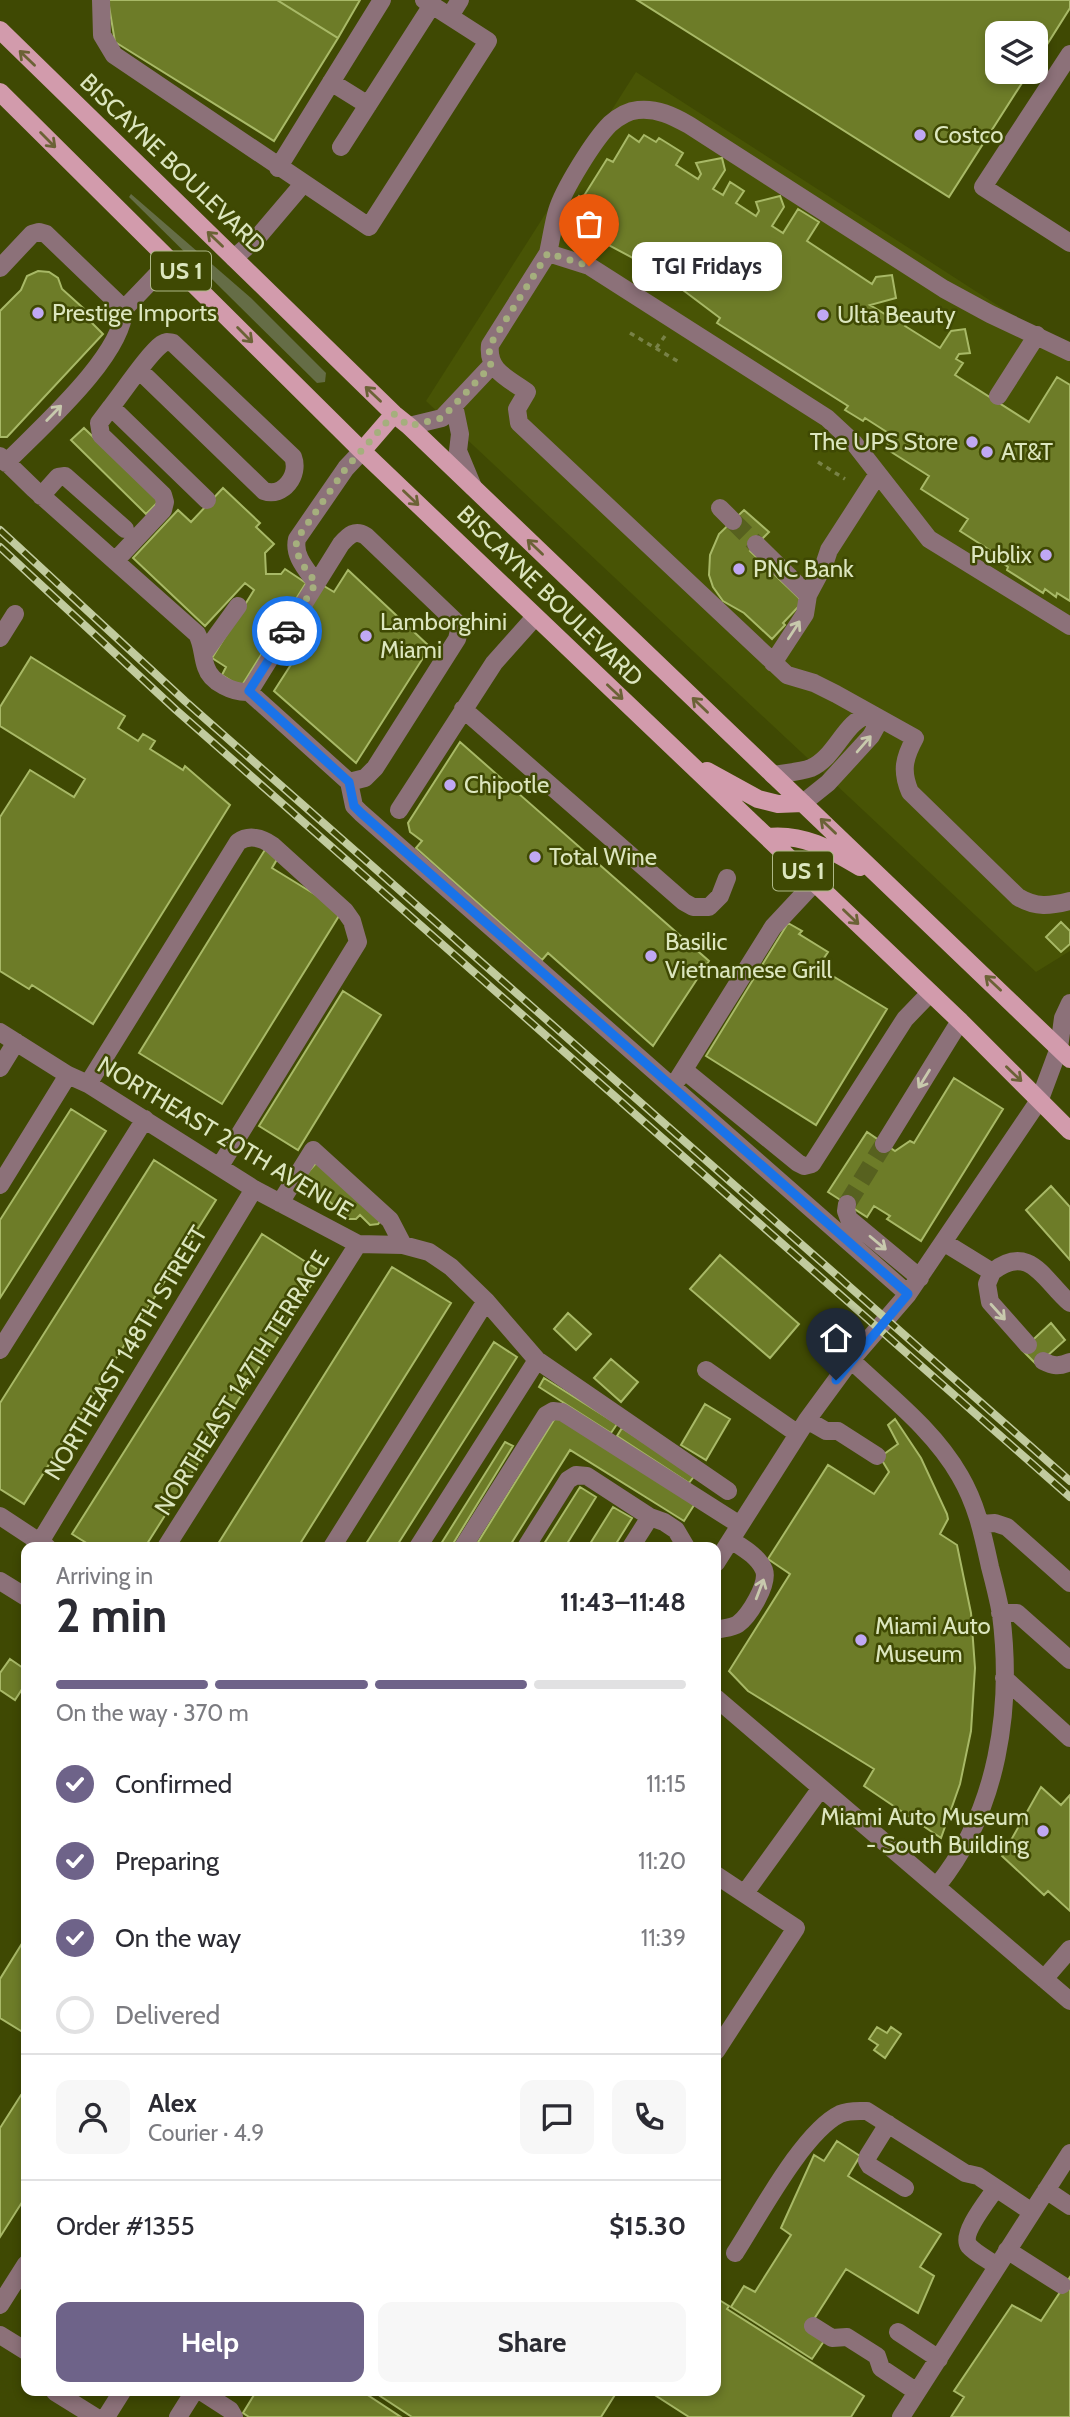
<!DOCTYPE html>
<html lang="en">
<head>
<meta charset="utf-8">
<style>
  :root { --surface:#fff; --page:#f7f7f7; --text:#2b2b33; --muted:#7c7c81; --line:#e1e1e2; --accent:#6e6389 }
  body { margin:0; font-family:Cabin,sans-serif; background:var(--page); color:var(--text); height:100vh; display:flex; flex-direction:column; font-size:26px; white-space:nowrap }
  * { box-sizing:border-box; margin:0 }
  p { font-size:23px; color:var(--muted) }
  .icon { flex:none; width:38px; height:38px; fill:none; stroke:currentColor; stroke-width:2; stroke-linecap:round; stroke-linejoin:round }
  .map { position:relative; flex:1; overflow:hidden }
  .side { position:absolute; left:21px; top:1542px; width:700px; height:854px; display:flex; flex-direction:column; background:var(--surface); border-radius:14px; box-shadow:0 4px 10px #0003 }
  .side>* { flex:none }
  .tools { position:absolute; left:985px; top:21px; display:grid; gap:14px }
  .tools a { display:grid; place-items:center; width:63px; height:63px; border-radius:14px; background:var(--surface); box-shadow:0 4px 10px #0003; font-size:35px }
  .pin { position:absolute; display:grid; place-items:center; width:60px; height:60px; color:#fff; margin:-72px -30px; border-radius:50% 50% 50% 0; rotate:-45deg; box-shadow:0 0 7px #0007 }
  .pin .icon { rotate:45deg }
  .courier { position:absolute; display:grid; place-items:center; width:70px; height:70px; margin:-35px; border:5px solid #1a73e8; border-radius:50%; background:#fff; color:#222; box-shadow:0 2px 9px #0007 }
  .bubble { position:absolute; height:49px; border-radius:14px; background:var(--surface); box-shadow:0 4px 10px #0003; font-size:23px; font-weight:700; line-height:49px; text-align:center }
  .summary em { font-style:normal; font-weight:700 }
  .summary div { display:flex; flex-direction:column-reverse }
  .summary { display:flex; align-items:center; justify-content:space-between; height:119px; padding:0 35px }
  h1 { font-size:46px; font-weight:700; line-height:52px }
  .bar { display:grid; grid-template-columns:repeat(4,1fr); gap:10px 7px; align-content:center; height:84px; padding:0 35px }
  .bar i { height:9px; border-radius:5px; background:var(--line) }
  .bar .current { background:var(--accent) }
  .bar p { grid-column:span 4 }
  .line { display:flex; align-items:center; gap:18px; padding:0 35px; border-top:2px solid var(--line) }
  .line div { flex:1 }
  .round { display:grid; place-items:center; flex:none; width:74px; height:74px; border-radius:14px; background:var(--page) }
  ol { padding:0 35px; list-style:none }
  li { display:flex; align-items:center; gap:21px; height:77px }
  li p { margin-inline-start:auto }
  li .icon { padding:7px; border-radius:50%; background:var(--accent); color:#fff; stroke-width:4 }
  li:last-child { color:var(--muted) }
  li i { width:38px; height:38px; border:4px solid var(--line); border-radius:50% }
  .primary-button { display:flex; gap:14px; margin-top:auto; padding:14px 35px }
  .primary-button a { flex:1; height:80px; border-radius:14px; background:var(--accent); color:#fff; font-size:28px; font-weight:700; line-height:80px; text-align:center }
  .primary-button a+a { background:var(--page); color:var(--text) }
  .map>svg:first-child { display:block }
  .built { fill:#485405 }
  .green { fill:#656d46 }
  .building { fill:#6d7c28; stroke:#a8b967; stroke-width:2 }
  .lines { fill:none; stroke-linecap:round; stroke-linejoin:round }
  .minor-tunnel { stroke:#57611f; stroke-width:18; stroke-dasharray:18 9; stroke-linecap:butt }
  .path { stroke:#788247; stroke-width:3.5; stroke-dasharray:5 5; stroke-linecap:butt }
  .minor { stroke:#8c7179; stroke-width:18 }
  .major { stroke:#d29bac; stroke-width:18 }
  .rail-casing { stroke:#c1cb9e; stroke-width:8 }
  .rail { stroke:#3f4903; stroke-width:5; stroke-dasharray:16; stroke-linecap:butt }
  .oneway { stroke:#6b6236 }
  .oneway2 { stroke:#c8c9ad }
  .done { stroke:#a5af7d; stroke-width:7; stroke-dasharray:0 12.6 }
  .route { stroke:#1a73e8; stroke-width:9 }
  .poi-dot { fill:#c0a8f3; stroke:#3f4903; stroke-width:2.5 }
  .labels { text-anchor:middle; stroke-width:5; stroke-linejoin:round; paint-order:stroke }
  .shield { fill:#3f4903; stroke:#adb786; stroke-width:2 }
  .shield-label { font-size:23px; font-weight:bold; fill:#dce6be }
  .poi-label { font-size:24px; fill:#dce6be; stroke:#3f4903; text-anchor:start }
  .street-label { font-size:24px; fill:#dce6be; stroke:#3f4903 }
</style>
</head>
<body>
<div class="map">
<svg width="1070" height="2417" viewBox="0 0 1070 2417">
  <rect width="100%" height="100%" fill="#3f4903"/>
  <path class="built" d="M636,72L1070,352V951L1036,972L426,401Z"/>
  <path class="green" d="M131,194L251,298L326,373L325,382L317,383L129,197Z"/>
  <path class="building" d="M108,0H277L338,38L274,141L115,42Z
    M277,0H360L338,38Z
    M637,0H1070V8L1036,62V33H998V72H1029L949,197Z
    M629,135L639,142L644,135L656,142L659,138L683,153L676,165L698,179L701,174L696,163L722,158L725,170L713,189L723,195L730,182L744,191L736,203L756,216L759,211L756,202L780,196L784,207L772,226L783,233L798,209L819,222L807,241L872,284L876,277L892,275L896,298L870,305L893,319L898,311L910,318L905,326L940,348L951,331L965,329L970,353L959,354L956,359L963,363L955,375L1029,422L1057,377L1070,385V601L1057,593L1056,597L1045,589L1043,593L1007,570L1008,567L997,559L999,556L960,531L968,519L921,489L929,476L885,448L893,436L865,418L863,421L845,410L848,406L717,323L720,318L659,272L590,235L587,241L568,229L573,220L567,216L579,196L582,199L607,159L613,162Z
    M38,271L49,272L58,278L62,289L92,316L88,319L103,334L7,437H0V311L21,290L27,276Z
    M84,428L159,501L146,514L71,440Z
    M223,488L260,523L256,527L274,544L265,553L266,574H281L285,569L306,583L241,687L222,675L226,667L212,658L254,590L245,583L205,626L133,558L178,510L191,522Z
    M744,510L769,532L750,551L800,599V605L783,623L785,625L772,639L744,613L723,601L713,587L709,575L710,555L719,534Z
    M348,570L430,647L356,763L274,691L310,635L293,624L319,583L334,592Z
    M31,657L125,716L118,728L138,741L143,734L155,741L150,749L183,770L185,766L230,805L93,1024L32,985L29,989L0,971V817L30,770L74,797L85,779L0,726V707Z
    M460,742L709,961L653,1046L548,953L542,960L416,848L422,841L410,832L408,823Z
    M266,848L279,856L272,868L342,911L222,1104L139,1053Z
    M1061,922L1070,931V944L1061,952L1046,937Z
    M788,923L802,931L799,934L828,952L818,967L887,1009L816,1125L706,1056Z
    M343,991L381,1015L298,1150L259,1126Z
    M954,1078L1003,1109L921,1241L887,1219L890,1216L874,1206L867,1217L828,1192L867,1132L895,1151L910,1141L914,1143Z
    M71,1109L106,1131L0,1298V1220Z
    M154,1160L216,1200L24,1504L0,1489V1403Z
    M317,1162L382,1219L378,1224L370,1225L360,1215L356,1219H349L303,1178Z
    M1051,1186L1070,1207V1260L1026,1210Z
    M262,1234L320,1271L145,1547H93L72,1534Z
    M720,1255L799,1324L770,1358L690,1289Z
    M392,1267L451,1303L298,1547H216Z
    M568,1313L591,1334L576,1350L554,1329Z
    M1051,1323L1065,1340L1037,1365L1022,1350Z
    M494,1342L517,1357L396,1547H364Z
    M611,1359L638,1382L621,1402L594,1378Z
    M544,1378L617,1424L611,1433L539,1387Z
    M705,1404L730,1419L706,1460L681,1445Z
    M557,1415L696,1502L684,1521L570,1450L509,1547H475Z
    M895,1419L921,1458L947,1514L948,1519L940,1534L957,1545L971,1613L975,1668L971,1731L960,1784L941,1838L864,1786L874,1769L748,1691L729,1671L790,1574L768,1559L828,1465L874,1494L889,1472L880,1457L898,1444L888,1425Z
    M622,1428L695,1475L689,1483L617,1436Z
    M505,1442L513,1446L451,1547H439Z
    M580,1487L596,1497L565,1547H542Z
    M613,1507L632,1518L614,1547H588Z
    M10,1659L26,1670V1683L15,1700L0,1690V1673Z
    M1041,1787L1061,1805L1070,1795V1911L1048,1891L1044,1895L1002,1856Z
    M26,1937V2034L0,2018V1979Z
    M877,2027L887,2033L891,2027L901,2034L885,2058L874,2050L878,2045L869,2039Z
    M21,2095L26,2098V2196L0,2237V2128Z
    M837,2141L860,2156L848,2176L941,2234L920,2267L934,2276L918,2313L846,2269L809,2327L826,2338L812,2359L731,2307L744,2286L755,2292L791,2235L781,2228L814,2155L824,2161Z
    M1070,2277V2417H951L964,2397L954,2391L1012,2305L1041,2321Z
    M716,2298L729,2306L727,2309L864,2396L851,2417H689L647,2390H716Z
    M257,2390H360L401,2417H249L243,2413Z
    M371,2390H618L601,2417H412Z"/>
  <g class="lines">
    <path class="minor-tunnel" d="M733,521L756,544
      M847,1204L884,1144"/>
    <path class="path" d="M630,333L679,362
      M656,348L665,336
      M818,462L845,479"/>
    <path class="minor" d="M101,0L102,35L114,55L369,227L488,41L424,0
      M450,16L460,0
      M1070,54L983,187L1070,243
      M331,82L368,105
      M341,147L432,5
      M278,168L382,0
      M548,253C551,240 553,225 557,211C563,190 594,140 610,124C618,117 627,111 638,110C657,108 673,116 689,125L944,289L990,314L1070,352
      M234,258L258,237L303,184
      M0,268L32,234L39,232L46,234L124,309L171,260
      M998,396L1037,335
      M454,405L460,434L458,451L473,487
      M111,407C123,392 149,353 162,344C167,341 167,342 173,343L293,457C300,475 283,498 264,491L140,371
      M409,426L442,418L491,366
      M0,456L34,489L197,634C203,645 202,656 206,667C211,683 234,693 249,692L349,782L354,806L361,813L908,1294
      M6,463C39,429 123,356 124,309
      M41,496L58,477L65,476L125,529
      M720,508L733,521
      M756,544L808,595
      M115,561L163,510L165,502L163,495L101,435L99,423L111,407L207,500
      M316,583C307,570 293,556 297,539L346,468L362,451
      M1070,626L929,539L854,443L827,418L589,266L548,253L490,345C487,371 508,378 527,392L517,409L519,423L787,675L814,683L836,694L915,738C904,758 901,771 910,792L1018,897C1036,908 1050,906 1070,901
      M0,638L15,614
      M204,653L238,606
      M773,663L805,614L808,595L824,565L829,550L878,474
      M249,692L341,544C349,535 355,529 366,536L456,622L459,631L457,639L375,768L365,778L349,782
      M463,709L684,902L693,907H709L720,896L727,878
      M773,775C785,773 800,772 811,768C837,756 844,721 870,714L876,727L871,736L828,783L803,803
      M399,810L494,663L535,617
      M0,1032L68,1075L88,1084L254,1189L358,1244L403,1245L429,1252L451,1267L486,1301L537,1360L728,1491
      M0,1068L16,1042
      M684,1070L798,1163L804,1166L812,1164L905,1019L930,993
      M678,1079L773,927L815,882
      M88,1084L238,842C249,834 262,838 272,845L345,911L352,921L358,942L220,1166
      M884,1144L960,1021
      M0,1185L68,1075
      M280,1203L313,1150L390,1220L403,1245
      M847,1204L846,1211L849,1219L920,1278
      M945,1243L992,1272C1030,1242 1044,1281 1070,1303
      M992,1272L987,1284L990,1302L1028,1345
      M0,1350L145,1119
      M851,1360C889,1396 934,1430 960,1476C977,1505 983,1535 990,1567C994,1582 998,1598 1001,1614C1013,1708 998,1811 937,1886
      M1043,1361C1053,1366 1059,1367 1070,1362
      M706,1370L798,1434
      M807,1420L826,1431H838L877,1456
      M0,1516L47,1547
      M981,1524L995,1523L1007,1527L1070,1583
      M40,1542L254,1189
      M166,1547L358,1244
      M332,1547L486,1301
      M418,1547L537,1360
      M463,1547L546,1415L553,1411L562,1412L740,1525
      M526,1547L568,1480L576,1475L587,1476L650,1517L664,1522L676,1530L686,1547
      M631,1547L650,1517
      M716,1563L807,1420L851,1360L908,1294L1040,1099L1059,1048L1063,1018L1070,1003
      M0,1581L26,1597
      M1000,1613H1017L1070,1660
      M716,1630C723,1628 732,1628 738,1624C749,1616 769,1584 764,1570C758,1556 743,1548 731,1540
      M1004,1678L1070,1738
      M716,1698L1070,2001
      M716,1875L796,1928L716,2051
      M745,1893L821,1788
      M1044,1979L1070,1949
      M888,2124L868,2156L867,2161L870,2166L905,2188
      M996,2188C988,2200 960,2234 969,2246C976,2254 989,2260 997,2266
      M1046,2190L1070,2206
      M1007,2250L1062,2285
      M735,2253C759,2216 803,2132 840,2114C849,2110 858,2111 867,2111L965,2173L978,2176L1032,2212
      M0,2305L26,2264
      M813,2326L832,2338L847,2337L877,2356L881,2368L917,2392
      M898,2332L939,2359
      M0,2335L26,2351
      M199,2390L230,2410L234,2417
      M55,2392L95,2417
      M106,2417L123,2390
      M178,2417L195,2390
      M901,2417L1070,2153"/>
    <path class="major" d="M0,30L394,414L409,426L1070,1059
      M0,92L362,451L960,1021L1070,1131
      M362,451L394,414
      M707,771L758,799L778,804L803,803
      M767,837C803,833 830,849 860,867"/>
    <g class="rail-casing">
      <path id="rail" d="M0,530L185,701L1070,1481
        M0,547L176,710L1070,1497"/>
    </g>
    <use href="#rail" class="rail"/>
  </g>
  <defs><path id="oneway-shaft" d="M-6 0H5M1.5-3L5.5 0L1.5 3" fill="none" stroke-width="1.6" stroke-linecap="round" stroke-linejoin="round" transform="scale(1.75)"/></defs>
  <g class="oneway">
    <use href="#oneway-shaft" transform="translate(27 58) rotate(-136)"/>
    <use href="#oneway-shaft" transform="translate(48 140) rotate(45)"/>
    <use href="#oneway-shaft" transform="translate(215 239) rotate(-136)"/>
    <use href="#oneway-shaft" transform="translate(245 335) rotate(45)"/>
    <use href="#oneway-shaft" transform="translate(373 394) rotate(-136)"/>
    <use href="#oneway-shaft" transform="translate(411 498) rotate(44)"/>
    <use href="#oneway-shaft" transform="translate(535 547) rotate(-136)"/>
    <use href="#oneway-shaft" transform="translate(615 692) rotate(43)"/>
    <use href="#oneway-shaft" transform="translate(700 705) rotate(-136)"/>
    <use href="#oneway-shaft" transform="translate(828 826) rotate(-136)"/>
    <use href="#oneway-shaft" transform="translate(851 917) rotate(44)"/>
    <use href="#oneway-shaft" transform="translate(993 983) rotate(-137)"/>
    <use href="#oneway-shaft" transform="translate(1014 1074) rotate(44)"/>
  </g>
  <g class="oneway2">
    <use href="#oneway-shaft" transform="translate(54 413) rotate(-46)"/>
    <use href="#oneway-shaft" transform="translate(794 630) rotate(-57)"/>
    <use href="#oneway-shaft" transform="translate(864 744) rotate(-49)"/>
    <use href="#oneway-shaft" transform="translate(924 1079) rotate(122)"/>
    <use href="#oneway-shaft" transform="translate(878 1243) rotate(40)"/>
    <use href="#oneway-shaft" transform="translate(998 1312) rotate(48)"/>
    <use href="#oneway-shaft" transform="translate(760 1589) rotate(-69)"/>
  </g>
  <g class="lines">
    <path class="done" d="M287,631L316,583C307,570 293,556 297,539L346,468L394,414L409,426L442,418L491,366L489,356L490,345L548,253L589,266"/>
    <path class="route" d="M287,631L249,691L349,782L354,806L361,813L908,1294L836,1380"/>
  </g>
  <g class="poi-dot">
    <circle cx="920" cy="135" r="7"/>
    <circle cx="38" cy="313" r="7"/>
    <circle cx="823" cy="315" r="7"/>
    <circle cx="972" cy="442" r="7"/>
    <circle cx="987" cy="452" r="7"/>
    <circle cx="1046" cy="555" r="7"/>
    <circle cx="739" cy="569" r="7"/>
    <circle cx="366" cy="636" r="7"/>
    <circle cx="450" cy="785" r="7"/>
    <circle cx="535" cy="857" r="7"/>
    <circle cx="651" cy="956" r="7"/>
    <circle cx="861" cy="1640" r="7"/>
    <circle cx="1043" cy="1831" r="7"/>
  </g>
  <g class="labels">
    <g class="shield">
      <rect x="151" y="251.5" width="60" height="39" rx="5"/>
      <rect x="773" y="851.5" width="60" height="39" rx="5"/>
    </g>
    <g class="shield-label">
      <text x="181" y="279">US 1</text>
      <text x="803" y="879">US 1</text>
    </g>
    <g class="poi-label">
      <text x="934" y="143">Costco</text>
      <text x="52" y="321">Prestige Imports</text>
      <text x="837" y="323">Ulta Beauty</text>
      <text x="958" y="450" text-anchor="end">The UPS Store</text>
      <text x="1001" y="460">AT&amp;T</text>
      <text x="1032" y="563" text-anchor="end">Publix</text>
      <text x="753" y="577">PNC Bank</text>
      <text x="380" y="630">Lamborghini<tspan x="380" dy="28">Miami</tspan></text>
      <text x="464" y="793">Chipotle</text>
      <text x="549" y="865">Total Wine</text>
      <text x="665" y="950">Basilic<tspan x="665" dy="28">Vietnamese Grill</tspan></text>
      <text x="875" y="1634">Miami Auto<tspan x="875" dy="28">Museum</tspan></text>
      <text x="1029" y="1825" text-anchor="end">Miami Auto Museum<tspan x="1029" dy="28">- South Building</tspan></text>
    </g>
    <g class="street-label">
      <text transform="translate(173 164) rotate(44)" y="8">BISCAYNE BOULEVARD</text>
      <text transform="translate(550 596) rotate(44)" y="8">BISCAYNE BOULEVARD</text>
      <text transform="translate(225 1138) rotate(31)" y="8">NORTHEAST 20TH AVENUE</text>
      <text transform="translate(126 1353) rotate(-59)" y="8">NORTHEAST 148TH STREET</text>
      <text transform="translate(242 1383) rotate(-58)" y="8">NORTHEAST 147TH TERRACE</text>
    </g>
  </g>
</svg>
<div class="tools">
<a><svg class="icon" aria-label="layers" viewBox="0 0 24 24"><path d="M12 4l9 5-9 5-9-5zM3 14l9 5 9-5"/></svg></a>
</div>
<div class="pin" style="left:589px;top:266px;background:#ea580c"><svg class="icon" aria-label="bag" viewBox="0 0 24 24"><path d="M5 8h14l-1 12H6zM9 8a3 3 0 0 1 6 0"/></svg></div>
<div class="pin" style="left:836px;top:1380px;background:#1f2937"><svg class="icon" aria-label="home" viewBox="0 0 24 24"><path d="M3 11l9-7 9 7M6 9v11h12V9"/></svg></div>
<div class="courier" style="left:287px;top:631px"><svg class="icon" aria-label="car" viewBox="0 0 24 24"><path d="M5 17H2v-5l4-1 3-4h7l3 4 3 1v5h-3M9 17h6M6 11h13"/><circle cx="7" cy="17" r="2"/><circle cx="17" cy="17" r="2"/></svg></div>
<div class="bubble" style="left:632px;top:242px;width:150px">TGI Fridays</div>
<section class="side">
<div class="summary"><div><h1>2 min</h1><p>Arriving in</p></div><em>11:43–11:48</em></div>
<div class="bar"><i class="current"></i><i class="current"></i><i class="current"></i><i></i><p>On the way · 370 m</p></div>
<ol>
<li><svg class="icon" aria-label="check" viewBox="0 0 24 24"><path d="M5 12l5 5 9-10"/></svg>Confirmed<p>11:15</p></li>
<li><svg class="icon" aria-label="check" viewBox="0 0 24 24"><path d="M5 12l5 5 9-10"/></svg>Preparing<p>11:20</p></li>
<li><svg class="icon" aria-label="check" viewBox="0 0 24 24"><path d="M5 12l5 5 9-10"/></svg>On the way<p>11:39</p></li>
<li><i></i>Delivered</li>
</ol>
<div class="line" style="height:126px"><a class="round"><svg class="icon" aria-label="person" viewBox="0 0 24 24"><circle cx="12" cy="8" r="4"/><path d="M4 21q1-7 8-7t8 7"/></svg></a><div><b>Alex</b><p>Courier · 4.9</p></div><a class="round"><svg class="icon" aria-label="chat" viewBox="0 0 24 24"><path d="M4 5h16v11H9l-5 4z"/></svg></a><a class="round"><svg class="icon" aria-label="phone" viewBox="0 0 24 24"><path d="M5 4h4l2 5-3 2q2 4 5 5l2-3 5 2v4C11 20 4 13 5 4z"/></svg></a></div>
<div class="line" style="height:91px"><div>Order #1355</div><b>$15.30</b></div>
<div class="primary-button"><a>Help</a><a>Share</a></div>
</section>
</div>
</body>
</html>
